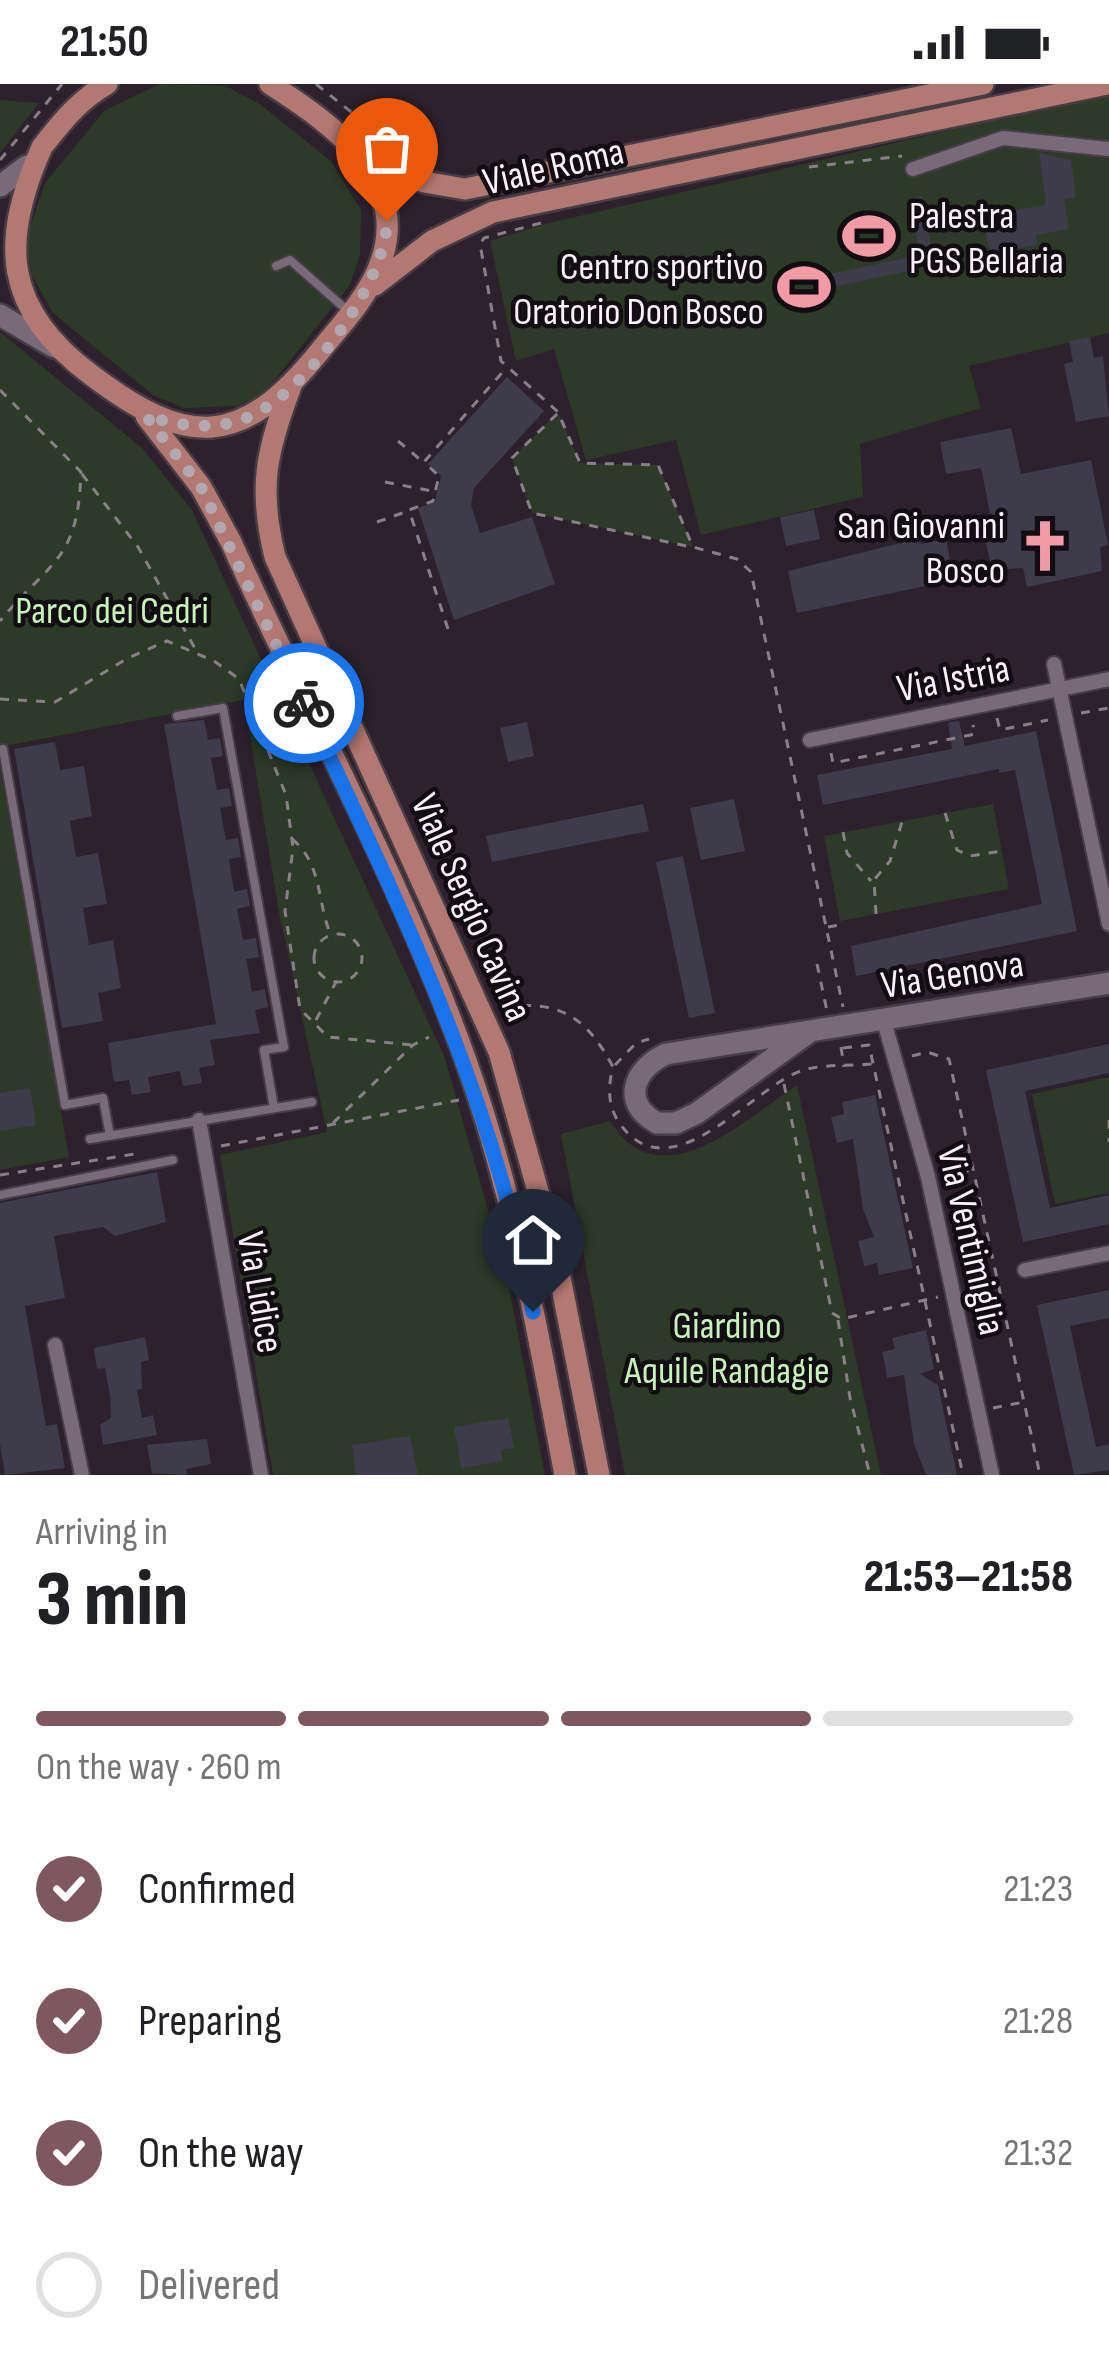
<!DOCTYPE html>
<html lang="en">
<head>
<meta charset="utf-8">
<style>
  :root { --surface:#fff; --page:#f6f6f6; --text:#202124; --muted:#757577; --line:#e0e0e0; --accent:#7f575f }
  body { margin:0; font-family:"Sofia Sans Condensed",sans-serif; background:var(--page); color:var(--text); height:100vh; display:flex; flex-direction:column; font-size:45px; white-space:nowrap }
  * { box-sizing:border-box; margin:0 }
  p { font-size:39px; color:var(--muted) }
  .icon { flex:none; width:66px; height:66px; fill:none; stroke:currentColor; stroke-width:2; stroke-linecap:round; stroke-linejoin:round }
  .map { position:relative; height:1391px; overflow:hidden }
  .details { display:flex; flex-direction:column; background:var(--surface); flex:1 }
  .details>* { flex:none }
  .pin { position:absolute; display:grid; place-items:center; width:102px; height:102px; color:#fff; margin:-123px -51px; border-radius:50% 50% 50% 0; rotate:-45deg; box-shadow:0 0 12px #0007 }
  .pin .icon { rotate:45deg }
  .courier { position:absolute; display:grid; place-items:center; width:120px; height:120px; margin:-60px; border:9px solid #1a73e8; border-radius:50%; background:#fff; color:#222; box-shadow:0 3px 15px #0007 }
  .summary em { font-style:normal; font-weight:800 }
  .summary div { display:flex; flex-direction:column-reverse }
  .summary { display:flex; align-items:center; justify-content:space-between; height:204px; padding:0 36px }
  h1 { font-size:78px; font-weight:800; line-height:90px }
  .bar { display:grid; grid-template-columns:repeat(4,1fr); gap:18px 12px; align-content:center; height:144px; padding:0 36px }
  .bar i { height:15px; border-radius:9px; background:var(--line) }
  .bar .active { background:var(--accent) }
  .bar p { grid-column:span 4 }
  ol { padding:0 36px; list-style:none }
  li { display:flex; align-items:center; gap:36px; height:132px }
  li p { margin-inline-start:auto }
  li .icon { padding:12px; border-radius:50%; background:var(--accent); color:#fff; stroke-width:4 }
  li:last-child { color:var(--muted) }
  li i { width:66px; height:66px; border:6px solid var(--line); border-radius:50% }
  .status { display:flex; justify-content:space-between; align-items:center; height:84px; padding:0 60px; background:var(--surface); direction:ltr }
  .status svg { height:33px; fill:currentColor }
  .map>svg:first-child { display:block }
  .green { fill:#2d3a28 }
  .building { fill:#3e3c4b }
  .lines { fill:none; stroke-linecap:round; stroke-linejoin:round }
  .lane-casing { stroke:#463d47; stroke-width:12 }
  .street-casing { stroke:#463d47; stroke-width:18 }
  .secondary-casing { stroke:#463d47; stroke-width:26 }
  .primary-casing { stroke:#463d47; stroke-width:26 }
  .path { stroke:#897f89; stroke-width:3; stroke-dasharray:9 9; stroke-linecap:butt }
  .lane { stroke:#786a78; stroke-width:8 }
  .street { stroke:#786a78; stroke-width:14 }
  .secondary { stroke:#786a78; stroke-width:21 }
  .primary { stroke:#b37871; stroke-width:21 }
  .done { stroke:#b1a8b1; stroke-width:12; stroke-dasharray:0 21.6 }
  .route { stroke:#1a73e8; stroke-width:15 }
  .labels { text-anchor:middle; stroke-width:9; stroke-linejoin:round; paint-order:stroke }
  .street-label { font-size:39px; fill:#f9f1f9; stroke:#120d12 }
  .poi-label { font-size:39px; fill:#f9f1f9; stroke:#120d12; text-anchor:end }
  .park-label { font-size:39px; fill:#c7f2ba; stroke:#120d12 }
</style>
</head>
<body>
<div class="status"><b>21:50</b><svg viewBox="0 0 49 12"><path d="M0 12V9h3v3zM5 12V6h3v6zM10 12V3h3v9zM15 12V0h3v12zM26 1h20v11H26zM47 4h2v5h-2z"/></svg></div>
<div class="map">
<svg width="1109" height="1391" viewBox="0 0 1109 1391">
  <rect width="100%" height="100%" fill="#2c212c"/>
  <path class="green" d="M160,0L226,2L261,21L331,77L361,126L360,171L350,201L277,293L260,311L237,322L184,324L153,311L53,229L32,191L26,155L45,99L105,26Z
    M1094,13H1109V249L969,282L981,324L860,360L863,413L701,451L676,356L586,376L554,265L516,277L490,157L545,140Z
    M0,16L39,19L0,69Z
    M0,248L142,364L192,426L445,974L507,1193L545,1391H273L220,1071L327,1048L279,828L244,616L0,663Z
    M558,328L580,379L658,381L693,463L532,429L512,374Z
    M0,685L69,1073L0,1086Z
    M993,720L1009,805L840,837L824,752Z
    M1109,993V1109L1055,1120L1032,1010Z
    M797,1001L881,1391H625L561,1050L610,1037C660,1118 744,1036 797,1001Z"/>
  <path class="building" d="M1039,69L1071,76L1076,113L1064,115L1069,145L1036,151L1037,161L990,169L982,131L1046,121Z
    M921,112L935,179L923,182L908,115Z
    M920,171L923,184L832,203L830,190Z
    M1090,253L1094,274L1103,272L1109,332L1076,338L1064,280L1073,278L1069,257Z
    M507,293L544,327L474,404L471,421L480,449L532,433L555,500L454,536L418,424L435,418L441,392L428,380Z
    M1011,344L1021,390L1091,376L1108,461L1100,463L1102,487L1027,503L1023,484L992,486L983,447L993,444L981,384L946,390L940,358Z
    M814,426L820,455L786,462L780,433Z
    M920,454L921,460L946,455L954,496L797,529L788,487Z
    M204,636L208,656L220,654L223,672L211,674L217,706L229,704L232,722L220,724L226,756L238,754L241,773L229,775L234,808L247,805L250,822L237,825L243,856L256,854L259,873L246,875L252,908L265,905L268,923L255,926L260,949L210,956L215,981L199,984L202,999L183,1002L180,987L148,993L151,1008L132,1011L129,996L114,998L108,959L216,940L164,640Z
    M959,637L965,662L1036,647L1077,847L856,892L851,862L1042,820L1015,686L999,689V685L823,721L817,691L952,665L948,639Z
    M527,638L534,672L508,678L500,644Z
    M55,658L60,686L84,682L92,732L70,737L76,773L98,769L107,820L83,824L89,861L113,856L121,904L98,909L103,937L62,944L14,665Z
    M734,715L745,767L701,776L690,724Z
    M643,720L649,747L492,778L486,752Z
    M683,772L715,929L689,934L656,778Z
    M1109,960V989L1025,1007L1050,1124L1109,1111V1140L1023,1158L986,986Z
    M30,1004L36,1041L0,1047V1009Z
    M875,1011L913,1184L879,1191L877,1179L864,1182L858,1157L874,1153L863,1125L853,1055L837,1059L831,1033L844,1030L842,1018Z
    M157,1088L166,1138L115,1152L103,1143L54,1152L65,1214L25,1222L46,1342L57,1340L65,1384L5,1391L0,1360V1119Z
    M1109,1206V1234L1070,1242L1096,1363L1109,1360V1386L1074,1391L1037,1221Z
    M926,1246L934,1285L920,1290L938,1301L957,1391H926L914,1360L904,1291L887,1294L885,1281L882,1268L895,1265L892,1254Z
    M145,1253L149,1276L141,1278L142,1305L137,1306L142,1334L153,1331L157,1351L103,1361L100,1341L111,1334L110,1312L105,1284L97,1285L94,1264Z
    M508,1334L514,1364L501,1366L503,1377L461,1384L454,1343Z
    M410,1352L418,1391H356L352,1361Z
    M207,1355L211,1380L186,1385L187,1391L152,1389L147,1361Z"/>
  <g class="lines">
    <g class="lane-casing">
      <path id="lane" d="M276,182L290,176L349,228
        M177,632L223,624L284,963L264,966L274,1024
        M3,665L65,1021L103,1014L110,1052
        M90,1055L312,1018
        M0,1111L173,1076"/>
    </g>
    <g class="street-casing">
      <path id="street" d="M913,85L1003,54L1109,65
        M1054,580L1109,840
        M810,656L1109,595
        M884,937L928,1093L992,1391
        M199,1036L261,1391
        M1025,1186L1109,1169
        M55,1261L82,1391"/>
    </g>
    <g class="secondary-casing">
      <path id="secondary" d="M0,102L27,82
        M0,231L54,263
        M808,949L697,1029L676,1039H657C620,1018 634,985 666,970L1109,899"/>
    </g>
    <g class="primary-casing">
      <path id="primary" d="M107,0C79,16 62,38 42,63C0,157 3,225 90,290C187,364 241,365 320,267C341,241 365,216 378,185C415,98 334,41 270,0
        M364,74L424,98L465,105L983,0
        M375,201L432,157L493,128L1107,0
        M291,302C266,368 258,404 275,473L499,968L555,1168L599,1391
        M146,332L201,403L231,458C308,629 402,797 465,974C514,1109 538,1250 565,1391"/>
    </g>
    <path class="path" d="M316,0L399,66
      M0,76L62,0
      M809,83L902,72
      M541,139L484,154L480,160L501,277L558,328L580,379L658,381L693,463L737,475L751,488L843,923
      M0,306L81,388C78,477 52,475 0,537
      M557,330L512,374L532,429L691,463
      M398,357L422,377
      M82,390L138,463L197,568
      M385,398L437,408
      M377,438L408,427
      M448,545L409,426L433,417L439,392L424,378L506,284
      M0,615L55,618L128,574L167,557L214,577L239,595L286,711L293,764L285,827L300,925L328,953L413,961
      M1081,629L1109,624
      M997,634L1000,646L1048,636
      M831,669L833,679L975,650L973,641
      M945,729L957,766L970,772L1002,767
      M843,748L847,769L871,797
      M292,755C322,779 317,817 330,849
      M876,830L874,796L890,777L902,738
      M828,843L845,840
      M314 874a24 24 0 1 1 48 0a24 24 0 1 1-48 0Z
      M817,880L827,927
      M504,924C559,914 588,935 613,983C607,1006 608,1027 624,1045C676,1107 756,999 804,986C827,979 856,983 880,979
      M316,936L336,898
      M841,963L844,983
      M843,964L869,961L963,1391
      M912,972L927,968L949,975L1040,1391
      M615,981L636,959L649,955
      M784,1000L832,1229L842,1235L938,1213
      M1109,1036V1058
      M333,1039L413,961L429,953
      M221,1062L459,1016
      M0,1091L135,1070
      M942,1091L974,1086
      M971,1206L996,1199
      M838,1236L850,1314L870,1391
      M993,1324L1024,1318"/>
    <use href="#lane" class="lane"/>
    <use href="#street" class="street"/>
    <use href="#secondary" class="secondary"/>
    <use href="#primary" class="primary"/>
  </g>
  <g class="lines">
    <path class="done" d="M304,619L201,403L146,332C180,342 213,347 246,334C304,312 386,198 387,137"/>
    <path class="route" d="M304,619C398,818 493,1010 533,1228"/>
  </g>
  <defs>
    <g id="stadium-bare" transform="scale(4.14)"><path d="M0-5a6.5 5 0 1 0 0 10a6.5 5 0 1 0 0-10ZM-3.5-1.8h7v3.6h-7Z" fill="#f39aa7" stroke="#120d12" stroke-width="2.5" paint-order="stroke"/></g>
    <g id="church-bare" transform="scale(4.14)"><path d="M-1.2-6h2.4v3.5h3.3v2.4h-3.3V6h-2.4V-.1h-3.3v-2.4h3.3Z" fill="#f39aa7" stroke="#120d12" stroke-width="2.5" paint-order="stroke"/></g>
  </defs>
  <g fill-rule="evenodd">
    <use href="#stadium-bare" x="869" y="152"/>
    <use href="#stadium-bare" x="804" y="203"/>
    <use href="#church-bare" x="1045" y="462"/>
  </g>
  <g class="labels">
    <g class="street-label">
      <text transform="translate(553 81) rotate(-13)" y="14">Viale Roma</text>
      <text transform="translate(953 593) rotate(-11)" y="14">Via Istria</text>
      <text transform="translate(473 823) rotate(66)" y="14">Viale Sergio Cavina</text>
      <text transform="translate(952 889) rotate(-9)" y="14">Via Genova</text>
      <text transform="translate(973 1156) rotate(77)" y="14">Via Ventimiglia</text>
      <text transform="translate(262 1208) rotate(80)" y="14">Via Lidice</text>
    </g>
    <g class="poi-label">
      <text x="909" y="144" text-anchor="start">Palestra<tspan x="909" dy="45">PGS Bellaria</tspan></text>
      <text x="764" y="195">Centro sportivo<tspan x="764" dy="45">Oratorio Don Bosco</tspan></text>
      <text x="1005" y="454">San Giovanni<tspan x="1005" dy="45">Bosco</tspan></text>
    </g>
    <g class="park-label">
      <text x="112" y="539">Parco dei Cedri</text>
      <text x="727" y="1254">Giardino<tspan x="727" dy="45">Aquile Randagie</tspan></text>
    </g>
  </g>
</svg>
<div class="pin" style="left:387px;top:137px;background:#ea580c"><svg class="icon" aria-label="bag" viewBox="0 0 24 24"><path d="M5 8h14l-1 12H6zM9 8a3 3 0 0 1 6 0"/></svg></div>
<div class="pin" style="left:533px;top:1228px;background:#1f2937"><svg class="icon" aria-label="home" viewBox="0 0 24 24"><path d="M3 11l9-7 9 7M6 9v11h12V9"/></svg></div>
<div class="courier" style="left:304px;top:619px"><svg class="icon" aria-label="bike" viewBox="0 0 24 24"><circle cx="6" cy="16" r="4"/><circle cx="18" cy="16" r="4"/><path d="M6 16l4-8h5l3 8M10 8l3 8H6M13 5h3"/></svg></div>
</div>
<section class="details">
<div class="summary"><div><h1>3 min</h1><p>Arriving in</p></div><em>21:53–21:58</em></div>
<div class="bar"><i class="active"></i><i class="active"></i><i class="active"></i><i></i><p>On the way · 260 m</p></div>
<ol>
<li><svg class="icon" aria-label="check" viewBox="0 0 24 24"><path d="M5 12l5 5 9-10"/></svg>Confirmed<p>21:23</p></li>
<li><svg class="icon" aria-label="check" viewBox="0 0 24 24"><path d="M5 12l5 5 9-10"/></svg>Preparing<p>21:28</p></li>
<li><svg class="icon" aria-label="check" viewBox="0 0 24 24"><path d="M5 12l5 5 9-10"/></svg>On the way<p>21:32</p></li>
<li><i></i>Delivered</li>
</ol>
</section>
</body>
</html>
